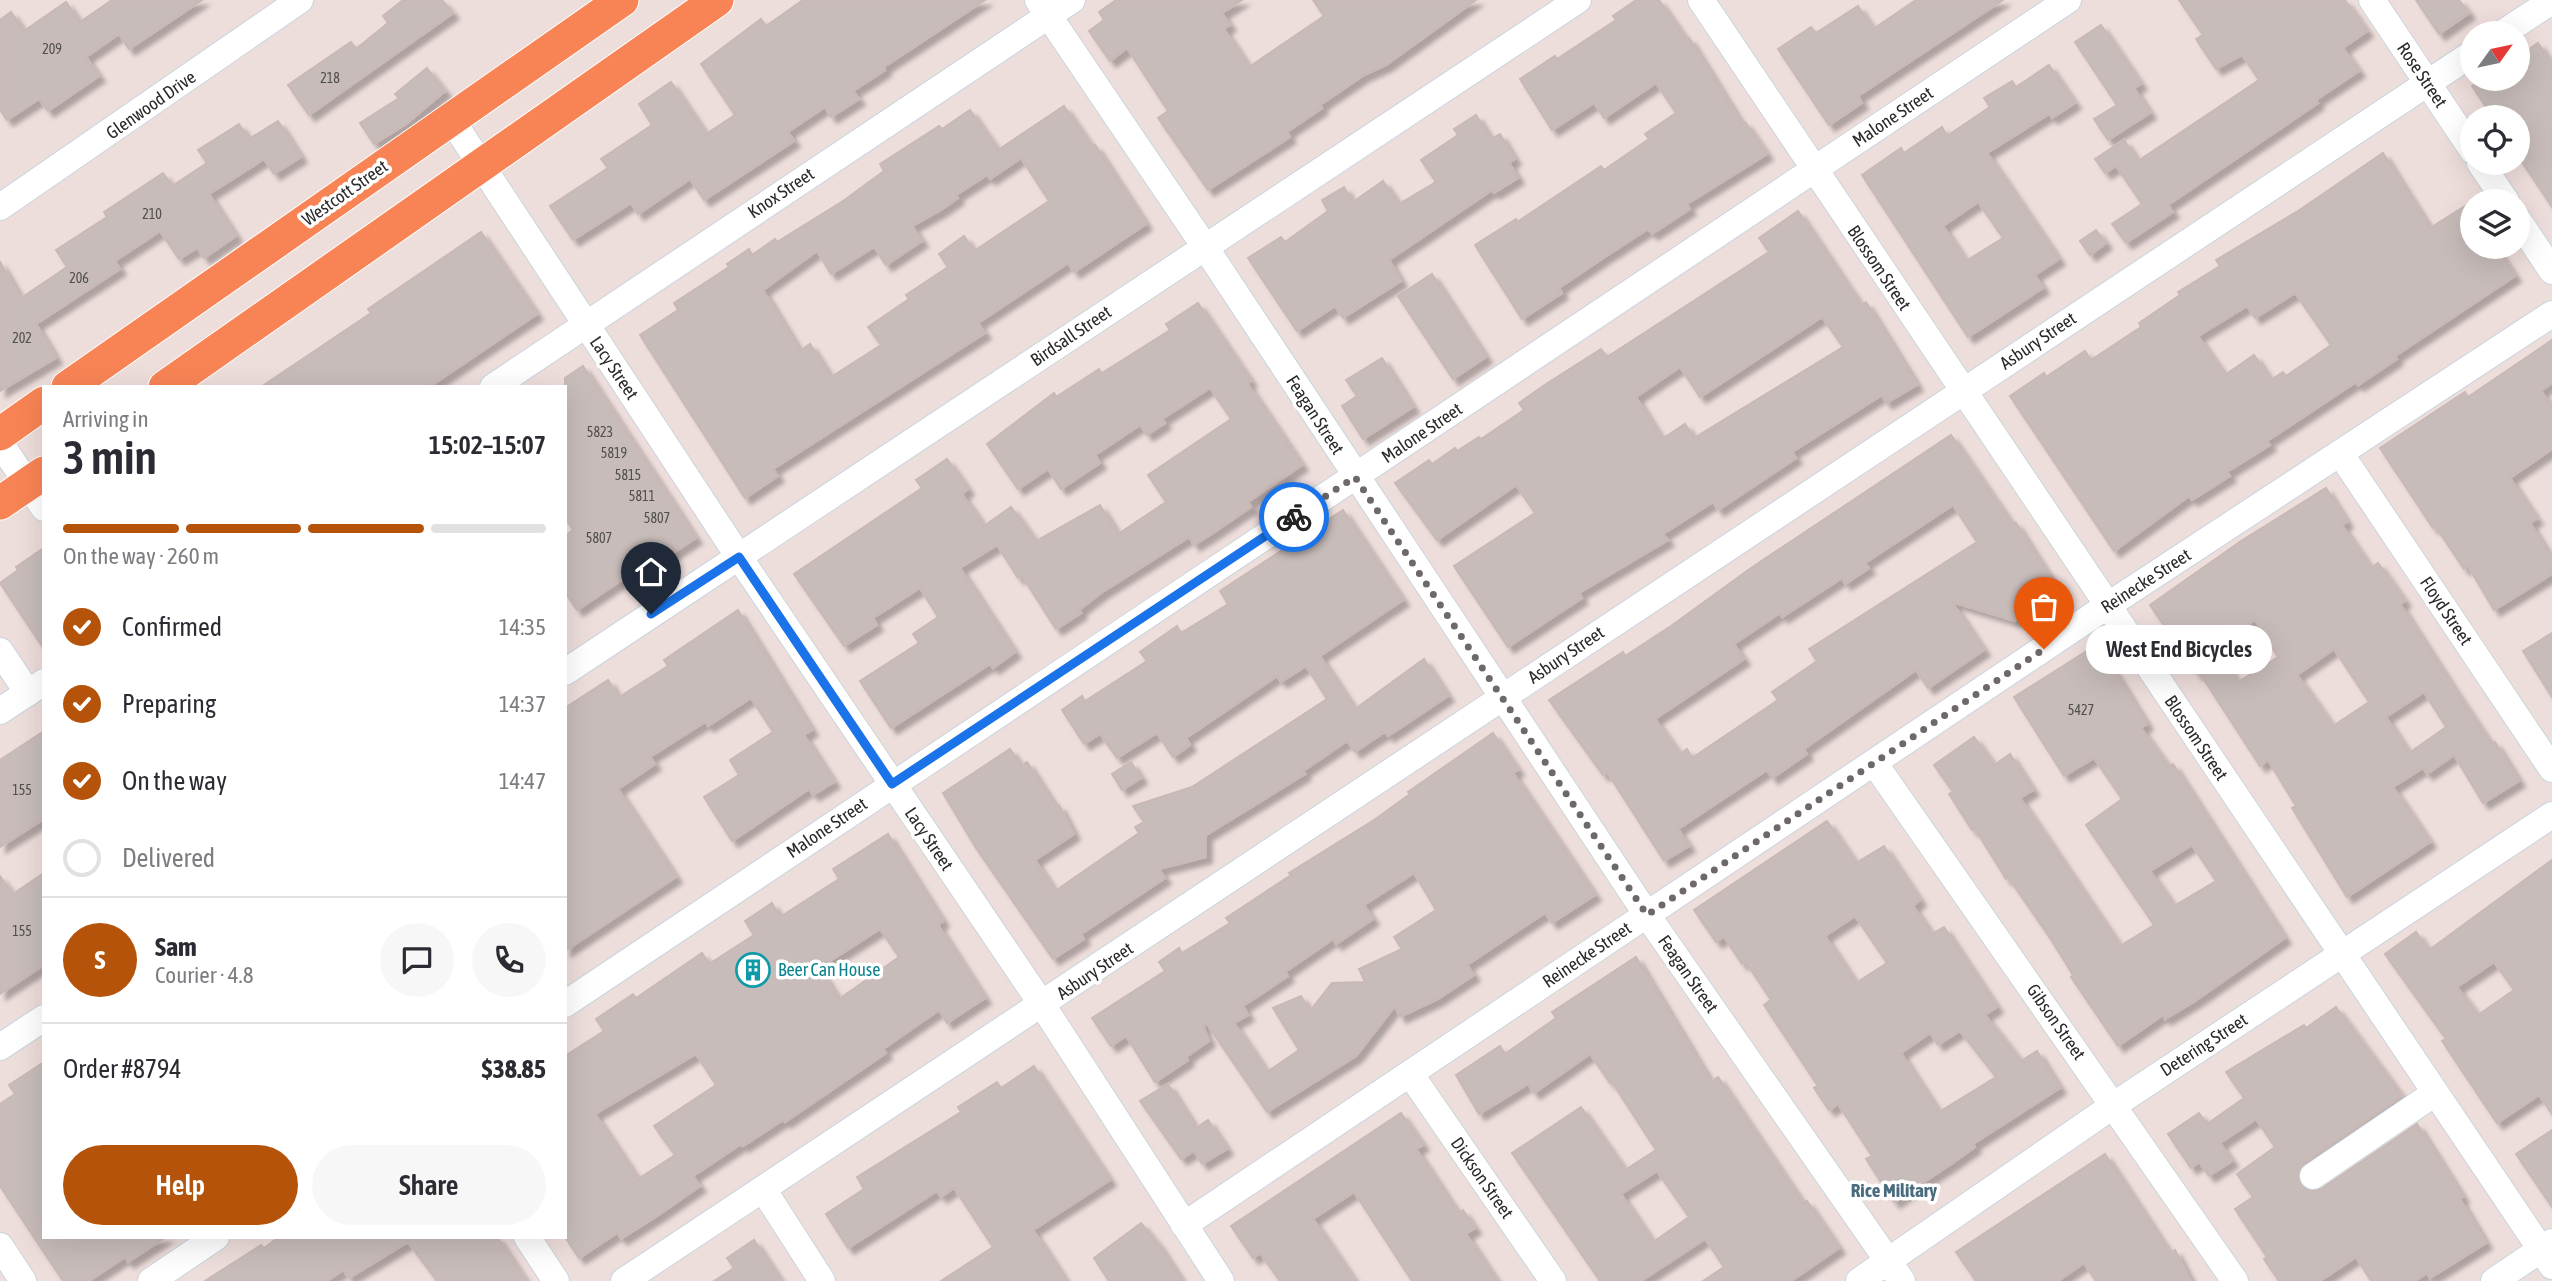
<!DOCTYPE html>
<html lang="en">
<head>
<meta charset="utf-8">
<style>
  :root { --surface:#fff; --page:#f7f7f7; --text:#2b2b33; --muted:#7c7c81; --line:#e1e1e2; --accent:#b45309 }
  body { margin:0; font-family:"Asap Condensed",sans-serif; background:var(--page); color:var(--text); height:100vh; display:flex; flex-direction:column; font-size:26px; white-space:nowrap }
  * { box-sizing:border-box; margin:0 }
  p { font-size:23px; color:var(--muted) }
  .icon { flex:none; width:38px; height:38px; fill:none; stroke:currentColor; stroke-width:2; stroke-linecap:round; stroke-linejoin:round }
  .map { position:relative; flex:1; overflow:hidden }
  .panel { position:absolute; left:42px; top:385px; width:525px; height:854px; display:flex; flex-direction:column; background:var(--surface); border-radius:0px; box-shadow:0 7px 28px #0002 }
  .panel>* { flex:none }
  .needle { width:46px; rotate:57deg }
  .fabs { position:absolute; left:2460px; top:21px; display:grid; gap:14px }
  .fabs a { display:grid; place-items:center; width:70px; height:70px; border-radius:50%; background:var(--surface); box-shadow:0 7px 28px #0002; font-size:35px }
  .pin { position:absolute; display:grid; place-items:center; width:60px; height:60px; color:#fff; margin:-72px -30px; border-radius:50% 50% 50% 0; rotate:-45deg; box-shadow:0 0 7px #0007 }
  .pin .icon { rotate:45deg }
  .courier { position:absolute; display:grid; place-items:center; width:70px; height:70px; margin:-35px; border:5px solid #1a73e8; border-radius:50%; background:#fff; color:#222; box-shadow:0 2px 9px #0007 }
  .bubble { position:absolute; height:49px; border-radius:24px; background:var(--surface); box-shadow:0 7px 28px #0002; font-size:23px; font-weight:600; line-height:49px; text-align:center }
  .summary em { font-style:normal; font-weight:600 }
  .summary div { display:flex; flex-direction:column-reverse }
  .summary { display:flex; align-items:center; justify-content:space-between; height:119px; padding:0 21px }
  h1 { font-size:46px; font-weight:600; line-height:52px }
  .bar { display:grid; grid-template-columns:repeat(4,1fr); gap:10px 7px; align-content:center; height:84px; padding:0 21px }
  .bar i { height:9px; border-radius:5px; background:var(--line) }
  .bar .active { background:var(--accent) }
  .bar p { grid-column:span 4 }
  .line { display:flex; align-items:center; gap:18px; padding:0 21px; border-top:2px solid var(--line) }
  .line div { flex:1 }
  .round { display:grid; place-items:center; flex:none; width:74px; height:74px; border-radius:37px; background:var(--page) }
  ol { padding:0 21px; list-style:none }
  li { display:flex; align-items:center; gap:21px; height:77px }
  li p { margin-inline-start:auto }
  li .icon { padding:7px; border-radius:50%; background:var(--accent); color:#fff; stroke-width:4 }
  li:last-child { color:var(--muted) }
  li i { width:38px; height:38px; border:4px solid var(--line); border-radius:50% }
  .button { display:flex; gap:14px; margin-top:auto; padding:14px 21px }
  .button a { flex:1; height:80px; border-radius:42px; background:var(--accent); color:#fff; font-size:28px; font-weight:600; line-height:80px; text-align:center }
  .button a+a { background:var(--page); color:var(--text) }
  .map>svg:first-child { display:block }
  .building { fill:#c7bcba; stroke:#c9b8b5; stroke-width:2; fill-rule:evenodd; filter:url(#shadow) }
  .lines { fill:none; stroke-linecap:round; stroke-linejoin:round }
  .minor-casing { stroke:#c9d6dd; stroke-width:28 }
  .major-casing { stroke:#fff; stroke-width:35 }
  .minor { stroke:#fff; stroke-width:26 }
  .major { stroke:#f88455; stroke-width:33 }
  .done { stroke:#6e6968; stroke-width:7; stroke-dasharray:0 12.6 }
  .route { stroke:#1a73e8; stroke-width:9 }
  .labels { text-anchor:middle; stroke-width:7; stroke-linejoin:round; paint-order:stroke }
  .number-label { font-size:14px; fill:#514e4e }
  .street-label { font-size:18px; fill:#2a2a2a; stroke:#fff }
  .culture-label { font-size:18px; fill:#0d838f; stroke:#fff; text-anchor:start }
  .neighbourhood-label { font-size:19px; font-weight:bold; fill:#486b7d; stroke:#fff }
</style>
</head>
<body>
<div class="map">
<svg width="2552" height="1281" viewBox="0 0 2552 1281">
  <defs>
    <filter id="shadow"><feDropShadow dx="6" dy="6" stdDeviation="2" flood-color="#0004"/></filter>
  </defs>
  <rect width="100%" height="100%" fill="#eddddb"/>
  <path class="building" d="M112,0H202L129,49L119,34L86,57L99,76L48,111L39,99L7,120L0,110V20L11,12L24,31L66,2L80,22Z
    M403,0H442L453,13L309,115L288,85L351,42L356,49L388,23L383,16Z
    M803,0H985L884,67L885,70L853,91L859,99L831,117L825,107L788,132L794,141L704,200L690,179L638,214L631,203L573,240L550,206L608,168L601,159L652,125L639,104L671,82L706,134L735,115L701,64L761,19L766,26Z
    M1116,0H1242L1222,13L1230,25L1224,29L1249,67L1324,16L1313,0H1476L1386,65L1364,75L1320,105L1322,108L1287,132L1290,137L1208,190L1158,118L1168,111L1127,48L1110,61L1089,31L1104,20L1099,12Z
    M1636,0H1659L1686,39L1689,38L1742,124L1745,122L1767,154L1687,204L1690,209L1652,234L1648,229L1603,258L1559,288L1562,293L1522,319L1475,245L1516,219L1517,222L1601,166L1604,170L1649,139L1645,134L1676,113L1656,83L1604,118L1594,103L1552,130L1520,79L1555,56L1557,59L1616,20L1613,16Z
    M1916,0H2003L1858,96L1862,103L1829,125L1778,49L1811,27L1816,33L1858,6L1873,29Z
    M2179,0H2345L2367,31L2343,48L2359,71L2316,100L2318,103L2168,205L2173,212L2126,243L2112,224L2142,204L2116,166L2105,173L2095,159L2124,140L2138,161L2259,80L2242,55L2216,69L2196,39L2203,35Z
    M2416,0H2459L2469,13L2439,34Z
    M2101,25L2141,84L2134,88L2150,113L2108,140L2094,119L2117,105L2075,42Z
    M2538,43L2552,64V207L2518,156V117H2493L2472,86L2483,79H2518V57Z
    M2049,65L2075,103L2052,118L2049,114L1987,153L2059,259L2035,275L2043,288L1968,337L1862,175L1901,148L1904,153L1942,127L1947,136L1990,107L1984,98L2012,81L2016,87ZM1978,202L2003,238L1966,261L1943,226Z
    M427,68L445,91L406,124L374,144L360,123L399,98L395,94Z
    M1064,106L1092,147L1095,145L1146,224L1074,272L1068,263L978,323L985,333L773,469L778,476L745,498L640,335L678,310L674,303L729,267L727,264L749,249L752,255L775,239L777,242L843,201L884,171L880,164L939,126L942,129L970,110L998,150ZM1021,158L1049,201L974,251L964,236L939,254L948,267L906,295L909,299L868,327L881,345L831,377L810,344L800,351L763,290L817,251L831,274L874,247L886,265L922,241L912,226L941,210L958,198L956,195L987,175L990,179Z
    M1476,115L1491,139L1500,134L1515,159L1509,163L1518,178L1494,193L1492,190L1389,260L1401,281L1343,318L1335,306L1297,331L1248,258L1281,237L1285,242L1328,211L1322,200L1344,187L1353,202L1383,181L1399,204L1436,182L1421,160L1458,135L1454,129Z
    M278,121L301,157L274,174L264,159L209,194L236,236L204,258L197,248L179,259L160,231L115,261L120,269L36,324L56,358L0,391V262L21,298L67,267L56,250L107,217L104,212L163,173L172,186L207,163L198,150L239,124L249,139Z
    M2383,153L2430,228L2473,201V247H2496L2515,276L2395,356L2397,359L2358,385L2356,382L2267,441L2270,445L2227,472L2230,476L2192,500L2189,496L2114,551L2010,396L2044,373L2046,377L2085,351L2091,360L2141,327L2139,323L2180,295L2178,292L2220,266L2216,260L2298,211ZM2295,293L2331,345L2286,376L2283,372L2271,380L2254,355L2225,375L2198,336L2247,306L2255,318Z
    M1798,211L1861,305L1866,302L1917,385L1886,403L1882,395L1792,452L1796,458L1718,510L1713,502L1663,534L1668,540L1579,593L1582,598L1508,647L1454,566L1535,513L1516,485L1437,540L1395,483L1429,460L1432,464L1455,448L1457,451L1479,437L1481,439L1524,410L1519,403L1546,384L1601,349L1607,357L1769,252L1759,238ZM1822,317L1843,347L1694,438L1685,424L1662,439L1636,397L1680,367L1700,397Z
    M2096,230L2106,243L2090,255L2080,241Z
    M481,232L537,314L429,387H261L371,313L368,309Z
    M1432,274L1486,357L1453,379L1398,296Z
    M1198,303L1251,381L1247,383L1302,465L1248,502L1251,507L1213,533L1194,545L1189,537L1101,593L1079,610L1081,613L1056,629L1022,576L1018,578L997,545L960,568L1015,652L993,668L990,664L891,728L860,681L919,643L913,634L938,617L920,588L873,618L877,625L844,646L794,574L922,488L916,480L947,459L968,489L962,494L984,526L1011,507L1036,541L1100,505L1118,534L1166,502L1148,475L1231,419L1210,388L1162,419L1165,423L1147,435L1140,425L1095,455L1100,463L1061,489L1048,469L1018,489L987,444L1054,393L1056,397L1099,369L1102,373L1170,330L1166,324Z
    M2552,340V383L2541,391L2552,407V449L2510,478L2537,519L2530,523L2552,559V574L2494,610L2468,566L2464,569L2436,527L2433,528L2380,448L2465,392L2468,397Z
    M1382,358L1413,407L1363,439L1342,406L1357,396L1346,380Z
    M583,366L696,538L659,562L656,557L577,610L565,592V536L573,530L565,518V378Z
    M1951,435L2010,521L2016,523L2050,577L2039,584L2032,610L2020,606L2015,621L1952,602L1984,650L1928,688L1916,670L1804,749L1807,754L1772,778L1767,770L1678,829L1689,846L1664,861L1607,772L1603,775L1549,700L1623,652L1625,656L1671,626L1751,568ZM1953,505L1977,542L1809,649L1817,661L1772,692L1778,700L1692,758L1687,749L1680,754L1655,719L1744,659L1734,644L1780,613L1782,617L1842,578L1845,584L1869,568L1865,563Z
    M2326,488L2347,522L2342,525L2371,568L2378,563L2405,601L2400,604L2453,687L2491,744L2495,742L2519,781L2483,803L2454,755L2427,774L2423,768L2393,787L2430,842L2347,897L2292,808L2296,806L2268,760L2260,766L2199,672L2197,674L2150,605L2241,541ZM2255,620L2278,657L2238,682L2215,646ZM2334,649L2369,702L2333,726L2297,675ZM2424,692L2446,727L2409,753L2386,717Z
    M1343,510L1403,600L1320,656L1355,709L1424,659L1448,696L1388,736L1385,732L1355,752L1347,741L1303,771L1305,774L1206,835V857L1159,869L1165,878L1081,934L1084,939L1053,959L976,848L943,793L1010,749L1021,766L1027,762L1056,807L1059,805L1074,834L1035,860L1055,891L1139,833L1135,827L1144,822L1133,806L1192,787L1327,699L1306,666L1281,682L1277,676L1186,738L1190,745L1173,757L1157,733L1117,758L1100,734L1084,744L1062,710L1082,696L1085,701L1147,661L1140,652L1177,626L1181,633L1228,604L1220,591Z
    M44,548V649L0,583L18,570L16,567Z
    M738,610L812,730L804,735L834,782L813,795L809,789L732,841L704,797L739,775L730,760L773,732L751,698L708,726L705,722L650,757L655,764L618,789L676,877L565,951V708L608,680L619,697L668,666L664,660Z
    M2552,633V697L2523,651Z
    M2098,644L2147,724L2141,728L2169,767L2173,764L2285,938L2195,1001L2165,1019L2163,1015L2118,1046L2071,977L2073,975L2050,938L2008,877L2006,879L1975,829L1972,830L1949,794L1953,792L1934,765L1974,737L1994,765L2010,754L2033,790L2020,798L2120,946L2154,925L2086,825L2122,799L2094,758L2064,776L2014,697ZM2192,845L2216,881L2174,906L2150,871Z
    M44,731V819L0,847V760Z
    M1493,733L1518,770L1513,773L1595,895L1552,923L1545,913L1516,932L1467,965L1474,975L1438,999L1400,1017L1395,1006L1356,1056L1267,1112L1207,1024L1203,1026L1209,1041L1186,1057L1188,1060L1155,1082L1126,1036L1111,1046L1092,1018L1165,971L1159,962L1179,948L1182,953L1230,923L1226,918L1291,875L1289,873L1374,820L1410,794L1408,792ZM1414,873L1436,910L1394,937L1402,949L1359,969L1365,982L1332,983L1310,1011L1301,996L1273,1008L1299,1050L1267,1072L1234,1023L1248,1015L1243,1006L1288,976L1285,972L1333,939L1336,944L1373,919L1364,905Z
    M1131,762L1141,778L1122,790L1112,774Z
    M1827,821L1856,863L1884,846L1920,900L1913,906L1932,934L1944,927L1997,1007L1985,1015L2021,1061L2037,1051L2060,1088L1973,1144L1975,1147L1954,1162L1894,1202L1866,1159L1872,1156L1838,1104L1829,1110L1814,1088L1818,1086L1764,1005L1771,1000L1745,961L1742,964L1724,937L1716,942L1694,910ZM1855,916L1887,963L1856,983L1825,936ZM1960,1031L1996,1077L1939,1112L1901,1053L1930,1033L1938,1045Z
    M888,834L943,921L938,925L985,998L947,1023L939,1010L883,1049L886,1053L785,1122L783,1120L743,1146L741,1144L693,1176L700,1186L660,1214L621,1239L617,1233L579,1258L565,1237V1056L604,1031L596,1019L633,994L636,998L702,953L709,964L754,935L745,921L772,903L780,917L839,879L833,869ZM880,929L899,957L839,999L819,968ZM696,1054L716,1085L654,1126L675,1155L638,1179L595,1114Z
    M2552,860V1114L2539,1095L2497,1123L2442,1041L2446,1039L2385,954L2416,932L2429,950ZM2494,962L2514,990L2478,1015L2457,987Z
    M44,873V965L0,994V876L13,894Z
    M1636,957L1711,1082L1718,1077L1803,1203L1807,1201L1839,1248L1791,1281H1703L1724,1267L1705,1239L1641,1281H1600L1512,1153L1581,1107L1625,1170L1656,1150L1612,1082L1610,1083L1590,1054L1534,1093L1528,1084L1479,1114L1456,1075L1500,1046L1505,1054L1556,1018L1552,1012ZM1657,1171L1689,1217L1653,1242L1621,1194Z
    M2336,1007L2402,1096L2304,1163L2297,1178L2307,1190L2321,1189L2417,1124L2463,1197L2460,1199L2486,1243L2430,1278L2427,1273L2415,1281H2371L2356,1257L2320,1281H2279L2264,1259L2267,1257L2235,1209L2253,1197L2237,1174L2275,1147L2256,1119L2220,1143L2232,1161L2209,1176L2199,1162L2191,1168L2168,1134L2199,1113L2207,1124L2244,1098L2226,1072L2304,1025L2306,1028Z
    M44,1062V1237H166L128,1262L125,1257L89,1281H63L0,1186V1104L15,1094L9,1085Z
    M1034,1066L1110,1180L1033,1230L1066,1281H941L993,1247L954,1188L941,1197L937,1191L848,1248L826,1214L864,1189L857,1177L961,1112L958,1107L997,1082L1001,1088Z
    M1168,1084L1196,1128L1208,1120L1227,1149L1202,1164L1194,1151L1181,1159L1140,1101Z
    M1401,1113L1423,1145L1416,1149L1458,1213L1463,1210L1475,1228L1466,1234L1497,1281H1412L1354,1192L1313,1219L1355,1281H1280L1260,1253L1253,1258L1231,1226Z
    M2552,1130V1207L2516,1154Z
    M2105,1154L2170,1253L2175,1250L2191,1281H2096L2084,1263L2058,1281H1976L1956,1252Z
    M1141,1223L1159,1245L1182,1281H1109L1094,1258Z
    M279,1237H497L526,1281H437L408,1242L349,1278L343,1270L327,1281H205L261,1245L264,1248Z
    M754,1240L781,1281H714L734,1268L727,1258Z"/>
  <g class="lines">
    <g class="minor-casing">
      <path id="minor" d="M1038,0L1205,247L1647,915L1902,1281
        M1701,0L2552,1266
        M2372,0L2473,151
        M2503,33L2552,1
        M451,119L739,557L1043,1006L1221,1281
        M2480,163L2506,201
        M0,207L300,0
        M2518,220L2552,271
        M493,387L1072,0
        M0,443L44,508
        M2340,453L2552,769
        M0,651L28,693
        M565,672L1578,0
        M0,711L44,682
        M1875,764L2235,1281
        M565,1004L2068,0
        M0,1047L44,1018
        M1411,1075L1553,1281
        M2313,1176L2435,1093
        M763,1189L822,1281
        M1184,1225L2107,606L2552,314
        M527,1237L556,1281
        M0,1246L23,1281
        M151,1281L216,1237
        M624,1281L2473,53
        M1859,1281L2114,1105L2552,815
        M2494,1281L2552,1242"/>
    </g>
    <g class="major-casing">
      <path id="major" d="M68,387L622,0
        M165,387L717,0
        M0,434L44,403
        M0,503L44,473"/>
    </g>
    <use href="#minor" class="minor"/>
    <use href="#major" class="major"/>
  </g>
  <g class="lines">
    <path class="done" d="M1294,517L1355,477L1647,915L2044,649"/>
    <path class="route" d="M651,614L739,557L892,784L1294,517"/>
  </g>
  <defs>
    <g id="building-ring" transform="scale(1.75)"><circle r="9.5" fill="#fff" stroke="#0f9aa8" stroke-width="1.5"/><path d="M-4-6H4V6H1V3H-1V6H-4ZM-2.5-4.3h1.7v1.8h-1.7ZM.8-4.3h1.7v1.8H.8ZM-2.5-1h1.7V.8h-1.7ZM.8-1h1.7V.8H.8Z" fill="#0f9aa8"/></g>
  </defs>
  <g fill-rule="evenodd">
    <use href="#building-ring" x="753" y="970"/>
  </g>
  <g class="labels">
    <g class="number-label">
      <text x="52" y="54">209</text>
      <text x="330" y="83">218</text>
      <text x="152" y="219">210</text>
      <text x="79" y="283">206</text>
      <text x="22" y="343">202</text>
      <text x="600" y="437">5823</text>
      <text x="614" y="458">5819</text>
      <text x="628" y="480">5815</text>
      <text x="642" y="501">5811</text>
      <text x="657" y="523">5807</text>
      <text x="599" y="543">5807</text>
      <text x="2081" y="715">5427</text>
      <text x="22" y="795">155</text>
      <text x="22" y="936">155</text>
    </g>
    <g class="street-label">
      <text transform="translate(2422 75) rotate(56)" y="6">Rose Street</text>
      <text transform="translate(151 105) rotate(-35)" y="6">Glenwood Drive</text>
      <text transform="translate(1893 117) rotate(-34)" y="6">Malone Street</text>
      <text transform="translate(345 193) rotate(-35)" y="6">Westcott Street</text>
      <text transform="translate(781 193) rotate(-34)" y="6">Knox Street</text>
      <text transform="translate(1879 268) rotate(56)" y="6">Blossom Street</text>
      <text transform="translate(1071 336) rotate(-34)" y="6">Birdsall Street</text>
      <text transform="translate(2038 341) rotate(-34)" y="6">Asbury Street</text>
      <text transform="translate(614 368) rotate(56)" y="6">Lacy Street</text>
      <text transform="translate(1315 415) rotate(57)" y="6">Feagan Street</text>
      <text transform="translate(1422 433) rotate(-34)" y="6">Malone Street</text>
      <text transform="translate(2146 581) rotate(-33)" y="6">Reinecke Street</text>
      <text transform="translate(2446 611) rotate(56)" y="6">Floyd Street</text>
      <text transform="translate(1566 655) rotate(-34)" y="6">Asbury Street</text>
      <text transform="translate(2196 738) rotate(56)" y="6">Blossom Street</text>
      <text transform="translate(827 828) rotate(-34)" y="6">Malone Street</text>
      <text transform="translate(929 839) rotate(56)" y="6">Lacy Street</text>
      <text transform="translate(1587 955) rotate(-34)" y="6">Reinecke Street</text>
      <text transform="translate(1095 971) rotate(-34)" y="6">Asbury Street</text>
      <text transform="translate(1688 974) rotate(55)" y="6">Feagan Street</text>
      <text transform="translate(2056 1022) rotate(55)" y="6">Gibson Street</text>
      <text transform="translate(2204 1045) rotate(-33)" y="6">Detering Street</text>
      <text transform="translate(1482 1178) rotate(55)" y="6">Dickson Street</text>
    </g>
    <g class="culture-label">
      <text x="778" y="976">Beer Can House</text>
    </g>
    <g class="neighbourhood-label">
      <text x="1894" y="1197">Rice Military</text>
    </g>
  </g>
</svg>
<div class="fabs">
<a><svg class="needle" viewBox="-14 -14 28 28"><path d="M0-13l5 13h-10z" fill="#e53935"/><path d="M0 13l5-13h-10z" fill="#7c7c81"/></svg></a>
<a><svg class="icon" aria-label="locate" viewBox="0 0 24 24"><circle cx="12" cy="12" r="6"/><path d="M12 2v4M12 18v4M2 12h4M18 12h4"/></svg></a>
<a><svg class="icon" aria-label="layers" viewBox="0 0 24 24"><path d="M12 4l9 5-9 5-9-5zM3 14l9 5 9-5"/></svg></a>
</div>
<div class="pin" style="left:2044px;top:649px;background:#ea580c"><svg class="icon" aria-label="bag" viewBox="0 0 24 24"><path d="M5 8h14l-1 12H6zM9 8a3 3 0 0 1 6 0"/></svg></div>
<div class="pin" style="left:651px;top:614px;background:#1f2937"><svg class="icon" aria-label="home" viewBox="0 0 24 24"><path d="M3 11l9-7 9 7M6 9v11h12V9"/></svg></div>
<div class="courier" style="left:1294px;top:517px"><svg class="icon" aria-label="bike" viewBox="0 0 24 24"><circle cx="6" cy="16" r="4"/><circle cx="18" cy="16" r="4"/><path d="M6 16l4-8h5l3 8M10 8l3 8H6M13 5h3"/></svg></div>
<div class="bubble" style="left:2086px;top:625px;width:186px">West End Bicycles</div>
<section class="panel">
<div class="summary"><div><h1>3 min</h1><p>Arriving in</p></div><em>15:02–15:07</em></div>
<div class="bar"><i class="active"></i><i class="active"></i><i class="active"></i><i></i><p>On the way · 260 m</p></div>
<ol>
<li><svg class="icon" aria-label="check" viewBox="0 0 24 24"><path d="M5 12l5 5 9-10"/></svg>Confirmed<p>14:35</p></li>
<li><svg class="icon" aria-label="check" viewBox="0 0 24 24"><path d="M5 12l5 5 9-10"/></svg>Preparing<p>14:37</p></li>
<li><svg class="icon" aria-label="check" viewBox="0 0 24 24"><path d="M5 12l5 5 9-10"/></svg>On the way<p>14:47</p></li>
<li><i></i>Delivered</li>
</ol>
<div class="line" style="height:126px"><b class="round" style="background:var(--accent);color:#fff">S</b><div><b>Sam</b><p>Courier · 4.8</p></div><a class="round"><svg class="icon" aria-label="chat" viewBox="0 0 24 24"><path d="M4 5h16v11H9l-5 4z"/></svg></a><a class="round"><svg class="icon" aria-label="phone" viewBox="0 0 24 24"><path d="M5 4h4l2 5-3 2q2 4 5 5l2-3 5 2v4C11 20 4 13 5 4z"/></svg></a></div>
<div class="line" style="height:91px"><div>Order #8794</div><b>$38.85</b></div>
<div class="button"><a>Help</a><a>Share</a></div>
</section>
</div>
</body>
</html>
